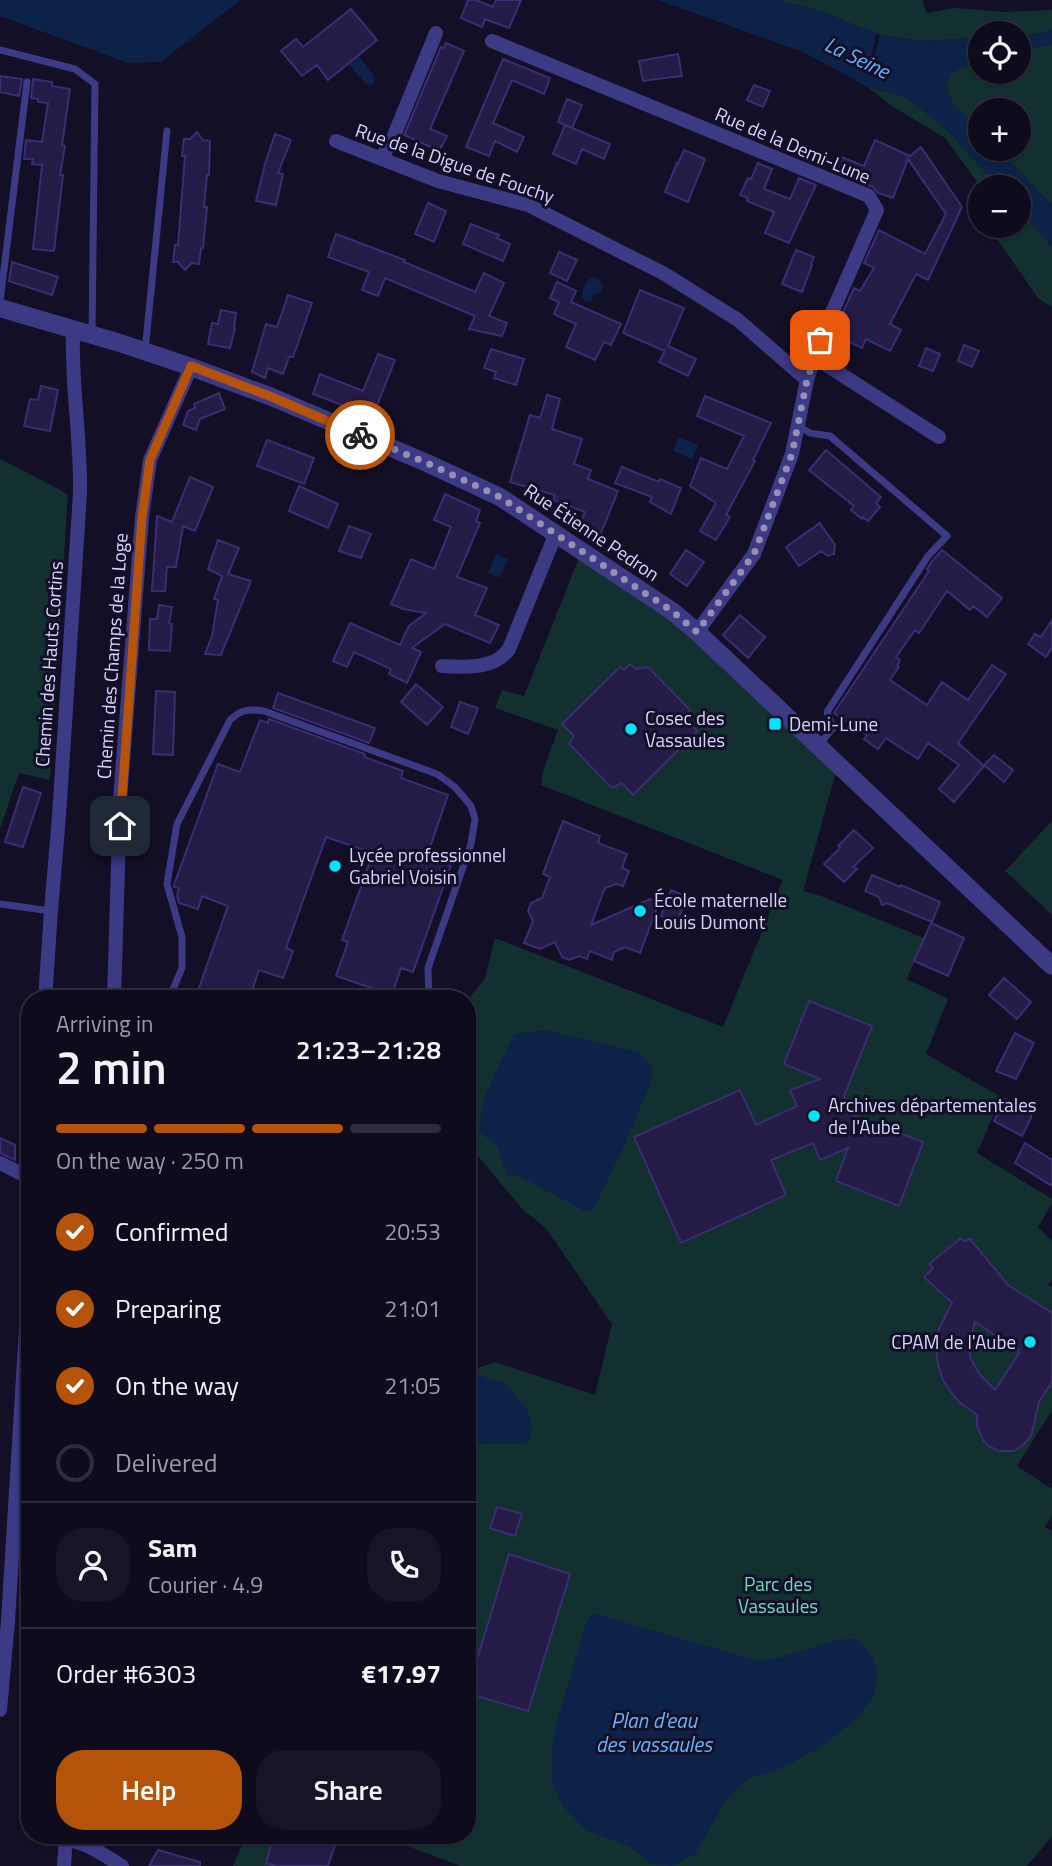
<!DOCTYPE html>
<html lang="en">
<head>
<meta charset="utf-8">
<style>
  :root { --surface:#0e0b1c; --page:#171425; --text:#f1f3f6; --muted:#9b9ba3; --line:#2e2b3b; --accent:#b45309 }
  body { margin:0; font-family:"Titillium Web",sans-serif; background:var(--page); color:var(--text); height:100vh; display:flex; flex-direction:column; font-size:26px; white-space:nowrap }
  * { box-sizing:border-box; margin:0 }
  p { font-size:23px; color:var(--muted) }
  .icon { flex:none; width:38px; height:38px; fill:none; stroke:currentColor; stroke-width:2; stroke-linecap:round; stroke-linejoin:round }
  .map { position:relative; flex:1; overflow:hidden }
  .panel { position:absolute; left:21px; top:990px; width:455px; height:854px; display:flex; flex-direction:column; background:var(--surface); border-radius:28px; box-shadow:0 2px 5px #0004,0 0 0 2px var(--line) }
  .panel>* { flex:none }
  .buttons { position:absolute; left:968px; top:21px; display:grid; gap:14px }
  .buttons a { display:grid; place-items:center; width:63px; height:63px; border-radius:50%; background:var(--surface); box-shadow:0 2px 5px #0004,0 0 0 2px var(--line); font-size:35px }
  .pin { position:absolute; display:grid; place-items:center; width:60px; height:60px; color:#fff; margin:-30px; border-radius:14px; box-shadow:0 4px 10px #0006 }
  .courier { position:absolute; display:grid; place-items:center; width:70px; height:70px; margin:-35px; border:5px solid #b45309; border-radius:50%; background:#fff; color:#222; box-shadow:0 2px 9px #0007 }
  .summary em { font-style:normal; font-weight:600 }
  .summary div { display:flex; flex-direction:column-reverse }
  .summary { display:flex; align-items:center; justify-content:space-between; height:119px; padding:0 35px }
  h1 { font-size:46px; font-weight:600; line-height:52px }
  .bar { display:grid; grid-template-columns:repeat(4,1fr); gap:10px 7px; align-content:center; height:84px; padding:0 35px }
  .bar i { height:9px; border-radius:5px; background:var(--line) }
  .bar .active { background:var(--accent) }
  .bar p { grid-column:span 4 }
  .line { display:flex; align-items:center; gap:18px; padding:0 35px; border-top:2px solid var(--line) }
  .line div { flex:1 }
  .round { display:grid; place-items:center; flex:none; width:74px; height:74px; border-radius:28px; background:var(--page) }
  ol { padding:0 35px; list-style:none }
  li { display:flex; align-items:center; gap:21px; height:77px }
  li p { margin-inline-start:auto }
  li .icon { padding:7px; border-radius:50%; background:var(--accent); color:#fff; stroke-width:4 }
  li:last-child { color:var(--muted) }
  li i { width:38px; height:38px; border:4px solid var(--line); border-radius:50% }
  .primary-button { display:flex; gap:14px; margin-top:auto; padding:14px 35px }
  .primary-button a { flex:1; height:80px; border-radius:28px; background:var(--accent); color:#fff; font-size:28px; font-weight:600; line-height:80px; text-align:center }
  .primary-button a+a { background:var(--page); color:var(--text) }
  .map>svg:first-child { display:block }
  .green { fill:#12302f }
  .water { fill:#0c2248 }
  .building { fill:#241b47; stroke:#3b2d73; stroke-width:2; fill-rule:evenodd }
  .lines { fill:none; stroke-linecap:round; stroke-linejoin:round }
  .service { stroke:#3d3a85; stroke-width:7 }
  .minor { stroke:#3d3a85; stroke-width:14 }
  .tertiary { stroke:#3d3a85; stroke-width:18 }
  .done { stroke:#948fb3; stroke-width:7; stroke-dasharray:0 12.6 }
  .route { stroke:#b45309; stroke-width:9 }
  .poi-dot { fill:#00e5ff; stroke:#130f26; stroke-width:2.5 }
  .labels { text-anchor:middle; stroke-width:6; stroke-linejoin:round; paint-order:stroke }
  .street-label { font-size:19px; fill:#d9d4ff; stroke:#130f26 }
  .poi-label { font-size:19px; fill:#d9d4ff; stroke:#130f26; text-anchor:start }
  .park-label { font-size:19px; fill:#5fe0c0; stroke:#130f26 }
  .water-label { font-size:21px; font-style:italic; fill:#62b6ff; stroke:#130f26 }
</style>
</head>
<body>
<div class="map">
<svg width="1052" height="1866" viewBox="0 0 1052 1866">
  <rect width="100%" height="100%" fill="#130f26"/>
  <path class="green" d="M777,0H922L927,13L954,8L1006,12L1052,10V30L1019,38L1018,33H980V38L920,41L880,35L817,10Z
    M1052,44V206L999,149H1018V110H980V130L953,104L946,85L951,73L970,63L980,60V72H1018L1019,51Z
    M866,86L908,98L948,131L999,187H981L945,138L892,106Z
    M1019,209L1052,247V307L1038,298L988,226H1018Z
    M0,459L68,494L50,780L19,773L0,829Z
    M579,558L713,648L837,768L803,891L821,896L924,938L907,979L948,999L926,1054L1001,1097L977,1153L1052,1199V1203L1038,1227L1052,1241V1279L1048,1285L1052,1287V1410L1017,1466L1052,1489V1516L1045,1527L1052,1531V1836L1027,1866H461L391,1840L393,1836H467V1372L495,1362L595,1395L612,1324L545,1227L524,1211L467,1143V1001L485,978L495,938L723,1027L783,880L541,785L543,771L558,730L495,708L502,690L524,696Z
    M1052,821V915L1005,871Z
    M246,1836H299L288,1866H233Z"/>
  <path class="water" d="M0,0H240L161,62L128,63L0,16Z
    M658,0H777L817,10L876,33L869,73L880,35L920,41L980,38V60L970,63L951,73L946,85L953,104L980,130V149H999L1052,206V247L1019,209L1018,187H999L948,131L908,98L866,86L805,53Z
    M1052,30V44L1019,51V38Z
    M358,55L375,76L374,82L372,85L366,84L348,64Z
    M593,277L600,280L603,288L599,293L593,296L591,301H585L582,297C582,288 585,281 593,277Z
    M678,437L698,445L692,459L673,451Z
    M496,554L508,559L500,578L488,573Z
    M545,1030L639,1052L653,1067L652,1079L629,1135L593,1210L584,1211L520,1176H507L498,1148L479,1131L483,1100L514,1034Z
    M471,1373L506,1384L528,1411L532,1424L530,1440L523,1444H467V1374Z
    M596,1614L755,1660L775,1659L836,1640L857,1639L871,1655L878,1673L874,1696L858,1717L825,1744L785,1767L748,1779L727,1798L695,1854L671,1866L652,1864L632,1848L586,1830L563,1806L552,1783V1745L555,1728L585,1627L590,1615Z"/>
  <path class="building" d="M468,0H476L493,7L496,0H521L509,28L485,19L482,27L461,18Z
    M351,9L377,40L328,80L317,65L302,76L281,51L296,39L303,47Z
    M446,43L464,51L430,129L447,136L439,151L404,135L441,47L444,48Z
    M678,54L682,76L643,81L639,61Z
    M503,59L550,78L544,94L512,80L493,123L524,137L517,152L495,141L489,156L466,147Z
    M0,76L22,79L19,96L0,92Z
    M33,79L52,82V86L70,89L62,145L65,146L60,175H63L54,251L33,249L42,165L32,164L33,159H24L26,140L42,142L48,103L38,102V99L31,98Z
    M754,85L770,91L763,107L747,100Z
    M567,99L582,105L572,128L558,122Z
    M565,125L610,144L604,159L582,149L576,164L553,154Z
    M197,132L203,140L210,141L209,175H207L204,207H207L203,248H201L199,264L192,263L185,270L178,262H173L175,245H178L185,156H182L184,139H190Z
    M275,134L291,140L278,173L283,174L276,205L256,201L265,164Z
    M875,140L910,156L921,147L962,207L928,280L916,274L890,324L901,330L890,351L866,339L862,348L833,334L854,288L860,291L874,268L864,263L879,230L925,254L946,214L908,159L893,198L878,193L873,187L833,171L839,156L864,166Z
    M684,150L705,159L688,202L665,192L677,163L678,164Z
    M758,163L772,169L764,189L790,199L799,178L816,185L789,243L765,233L774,212L747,201L748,198L740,195L748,178L751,179Z
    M428,203L446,211L434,242L415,234Z
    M471,224L499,235L497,238L510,244L503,261L463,244Z
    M336,234L405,260L404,262L475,292L484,273L504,283L489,316L507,323L502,336L469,329L475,316L385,278L378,296L362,290L369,272L328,257Z
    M796,250L814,257L811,264L812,265L802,292L782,284Z
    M559,252L577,260L567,281L550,273Z
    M12,262L58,277L52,295L9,281Z
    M557,282L576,291L571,302L621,324L611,345L604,342L595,360L566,347L576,324L554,314L559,302L550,298Z
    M640,290L684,308L668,346L696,359L688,376L659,362L665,351L623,333Z
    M288,295L312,303L293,357H289L283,374L268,368L265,378L252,372L266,324L277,327Z
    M221,310L236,313L234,327L235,328L230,348L208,344L212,323L218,324Z
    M964,345L979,351L972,367L958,361Z
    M926,348L940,354L933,371L919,366Z
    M491,349L524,359L516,385L494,378L496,372L484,368Z
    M378,354L395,360L374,413L365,409L363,413L360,412L313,394L320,374L363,391Z
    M41,386L58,390L50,431L24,426L30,399L38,400Z
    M219,393L225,409L200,419L196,430L183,425L188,411L195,408L194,404Z
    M547,395L560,399L552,429L582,439L574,464L591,470L588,479L618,491L601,533L580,524L585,512L553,500L555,495L510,482L530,415L540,418Z
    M705,396L771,423L753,460L755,461L726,515L730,517L716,540L700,531L716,503L690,486L701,458L727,469L744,436L697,416Z
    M267,440L314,458L304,484L257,466Z
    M826,450L881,497L876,503L880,507L868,521L863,517L862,519L851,510L854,506L809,470Z
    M622,467L659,482L660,479L681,488L671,514L650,502L652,497L615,483Z
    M190,477L213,487L195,531L183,526L176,567H167L165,591H152L157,516L172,522Z
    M299,486L338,504L328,528L289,511Z
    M445,494L480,510L476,521L480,523L457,577L487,588L475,615L499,625L490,643L445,624L412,648L421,652L407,683L389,674L391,669L354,652L347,667L333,661L350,623L400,645L409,626L426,613L403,609L391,604L411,559L434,569L451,527L434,520Z
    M820,523L835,545L834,554L828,556L821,551L799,566L786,547Z
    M349,526L371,534L361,558L339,551Z
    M218,540L239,548L228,574L251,581L221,655L205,654L212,636L218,600L214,599L222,576L208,569Z
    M686,550L704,562L687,586L670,574Z
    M942,550L1002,598L987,617L973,606L970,610L947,591L919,633L915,630L896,657L900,660L897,666L899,667L890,680L927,705L942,682L968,700L992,665L1006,674L958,743L984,766L954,802L939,789L959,765L928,743L918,759L886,738L878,749L864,739L867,735L834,713L929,571L927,569L932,561Z
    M159,605L172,607L169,623L172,624L170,651L149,650L150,619H157Z
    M740,615L765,637L748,658L723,635Z
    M1052,620V647L1046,657L1028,644L1035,634L1041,637Z
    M630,664L636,669L648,667L690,710L687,721L697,731L633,795L622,783L612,788L569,744L574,736L562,724L620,667L624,670Z
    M416,684L443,707L427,725L401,702Z
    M156,691L175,692L173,755L153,754Z
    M278,693L375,728L369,743L273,708Z
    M460,702L478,708L468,734L451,727Z
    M269,719L365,754L364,757L403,771L401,778L448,795L427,856L451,865L413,972L401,968L392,995L336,976L348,942L342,940L373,853L326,837L286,948L293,951L283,978L259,970L249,999H195L228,906L202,896L198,909L179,903L177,896L179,888L174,887V885L218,764L240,772L260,720L268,723Z
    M994,755L1013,770L1004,782L984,765Z
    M23,787L41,793L23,847L5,842Z
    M563,821L600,836L598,843L627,854L622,868L629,871L623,886L616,884L605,888L591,925L650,899L659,902L640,953L625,947L614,952L612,960L590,951L587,959L579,956L569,960L562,957L555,942L540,949L524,943L533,921L528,911L531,903L542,898L550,877L543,874Z
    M854,830L873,848L853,867L857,869L844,882L824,864L840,848L838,846Z
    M872,875L900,887L901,885L940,902L932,922L887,903L882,905L879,897L865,891Z
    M671,890L687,897L677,922L661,916Z
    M931,923L964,938L948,976L914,961Z
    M1004,978L1031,1002L1017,1019L989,995Z
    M809,1001L872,1026L844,1096L852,1115L923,1142L899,1206L836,1181L848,1148L820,1160L813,1143L771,1160L786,1195L681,1243L634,1137L740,1090L756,1125L797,1106L790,1090L820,1079L784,1064Z
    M1015,1033L1034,1043L1016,1079L996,1071Z
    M1005,1099L1031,1113V1118L1022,1136L994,1121Z
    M0,1138L15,1145V1160L0,1153Z
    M1025,1143L1052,1160V1186L1015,1163Z
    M961,1238L964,1241L970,1239L1008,1285L1052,1313V1382L1039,1402L1031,1436L1024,1444L1014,1451H999L990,1447L983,1440L977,1426V1415L959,1402L953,1395L943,1380L938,1364L936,1347L939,1329L952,1303L924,1277L933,1268L929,1264ZM975,1322L1019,1350L1017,1352L1019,1353L995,1390L979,1374L970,1357L969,1345Z
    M497,1507L522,1514L515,1536L490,1528Z
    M509,1554L570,1574L528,1711L467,1693Z
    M274,1836H283L303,1843L305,1836H338L328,1866H276L266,1863Z
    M158,1850L200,1862V1866H149Z"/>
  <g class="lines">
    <path class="service" d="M0,50L75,69L95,84L92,335
      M0,302L27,82
      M145,351L167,131
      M798,426L810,433L830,436L947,536L928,556L827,712L833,728L818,746
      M0,904L51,911
      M169,999L182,968V937L167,884L177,824L230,720C242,709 249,709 264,711L437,774L455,787L471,806L475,819L471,844L428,968L429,999
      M301,999L310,994L324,999"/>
    <path class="minor" d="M492,41L869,196L877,210L820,340L807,380L792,454L754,554L697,632
      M336,141L438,181L528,205L663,273L738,320L807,380
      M381,159L393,138L436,33
      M814,357L939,437
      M442,666C464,667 495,670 509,649L556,533
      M45,999L51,911L59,816L80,493C81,439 71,384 73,330
      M114,999L120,800L142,517L150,460L191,367
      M0,1163L30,1178
      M0,1710L8,1621L30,1264
      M65,1840C85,1841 105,1856 122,1866
      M64,1866L66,1836"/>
    <path class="tertiary" d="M0,308L120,343L191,367L272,397L427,463L500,497L672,611L697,632L1052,966"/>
  </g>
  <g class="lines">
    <path class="done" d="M360,435L427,463L500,497L672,611L697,632L754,554L792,454L807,380L820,340"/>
    <path class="route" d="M120,826L142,517L150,460L191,366L272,397L360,435"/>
  </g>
  <g class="poi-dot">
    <rect x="768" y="717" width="14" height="14" rx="3.5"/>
    <circle cx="631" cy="729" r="7"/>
    <circle cx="335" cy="866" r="7"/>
    <circle cx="640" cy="911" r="7"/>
    <circle cx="814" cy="1116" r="7"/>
    <circle cx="1030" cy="1342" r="7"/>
  </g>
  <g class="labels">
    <g class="street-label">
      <text transform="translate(793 145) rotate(23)" y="7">Rue de la Demi-Lune</text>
      <text transform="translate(455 163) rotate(19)" y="7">Rue de la Digue de Fouchy</text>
      <text transform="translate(592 532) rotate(34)" y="7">Rue Étienne Pedron</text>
      <text transform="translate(112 656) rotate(-86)" y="7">Chemin des Champs de la Loge</text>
      <text transform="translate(49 664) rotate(-86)" y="7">Chemin des Hauts Cortins</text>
    </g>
    <g class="poi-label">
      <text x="645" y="725">Cosec des<tspan x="645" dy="22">Vassaules</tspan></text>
      <text x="789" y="731">Demi-Lune</text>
      <text x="349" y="862">Lycée professionnel<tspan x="349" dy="22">Gabriel Voisin</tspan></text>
      <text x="654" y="907">École maternelle<tspan x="654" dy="22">Louis Dumont</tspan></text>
      <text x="828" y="1112">Archives départementales<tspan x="828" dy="22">de l'Aube</tspan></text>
      <text x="1016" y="1349" text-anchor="end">CPAM de l'Aube</text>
    </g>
    <g class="park-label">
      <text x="778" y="1591">Parc des<tspan x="778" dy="22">Vassaules</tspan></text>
    </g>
    <g class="water-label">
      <text transform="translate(857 58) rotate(26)" y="7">La Seine</text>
      <text x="654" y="1728">Plan d'eau<tspan x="654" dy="24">des vassaules</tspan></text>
    </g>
  </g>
</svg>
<div class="buttons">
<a><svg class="icon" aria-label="locate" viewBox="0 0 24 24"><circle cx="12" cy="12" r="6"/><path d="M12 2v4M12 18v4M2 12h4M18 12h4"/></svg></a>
<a>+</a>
<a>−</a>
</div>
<div class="pin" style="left:820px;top:340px;background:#ea580c"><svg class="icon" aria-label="bag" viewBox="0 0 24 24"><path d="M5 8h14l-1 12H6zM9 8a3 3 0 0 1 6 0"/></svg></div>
<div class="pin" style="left:120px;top:826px;background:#1f2937"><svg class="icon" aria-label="home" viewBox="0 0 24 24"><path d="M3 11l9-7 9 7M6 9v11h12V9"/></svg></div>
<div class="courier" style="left:360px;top:435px"><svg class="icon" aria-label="bike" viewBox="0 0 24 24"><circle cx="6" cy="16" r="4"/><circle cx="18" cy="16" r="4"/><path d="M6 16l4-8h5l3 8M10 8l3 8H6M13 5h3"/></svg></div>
<section class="panel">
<div class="summary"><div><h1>2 min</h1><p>Arriving in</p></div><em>21:23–21:28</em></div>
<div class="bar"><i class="active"></i><i class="active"></i><i class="active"></i><i></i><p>On the way · 250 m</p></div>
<ol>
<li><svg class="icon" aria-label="check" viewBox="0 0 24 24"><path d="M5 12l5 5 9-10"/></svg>Confirmed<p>20:53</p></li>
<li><svg class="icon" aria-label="check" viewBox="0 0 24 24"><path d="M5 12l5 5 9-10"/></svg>Preparing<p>21:01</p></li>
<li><svg class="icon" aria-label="check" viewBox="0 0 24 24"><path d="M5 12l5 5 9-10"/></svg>On the way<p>21:05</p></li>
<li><i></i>Delivered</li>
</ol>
<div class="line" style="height:126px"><a class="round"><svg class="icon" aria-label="person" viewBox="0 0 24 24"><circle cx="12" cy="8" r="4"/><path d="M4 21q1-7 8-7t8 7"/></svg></a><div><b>Sam</b><p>Courier · 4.9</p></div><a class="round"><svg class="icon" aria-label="phone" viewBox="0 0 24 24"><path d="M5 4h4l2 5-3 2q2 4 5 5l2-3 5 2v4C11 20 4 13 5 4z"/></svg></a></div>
<div class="line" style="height:91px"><div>Order #6303</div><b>€17.97</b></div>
<div class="primary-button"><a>Help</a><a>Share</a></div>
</section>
</div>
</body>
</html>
